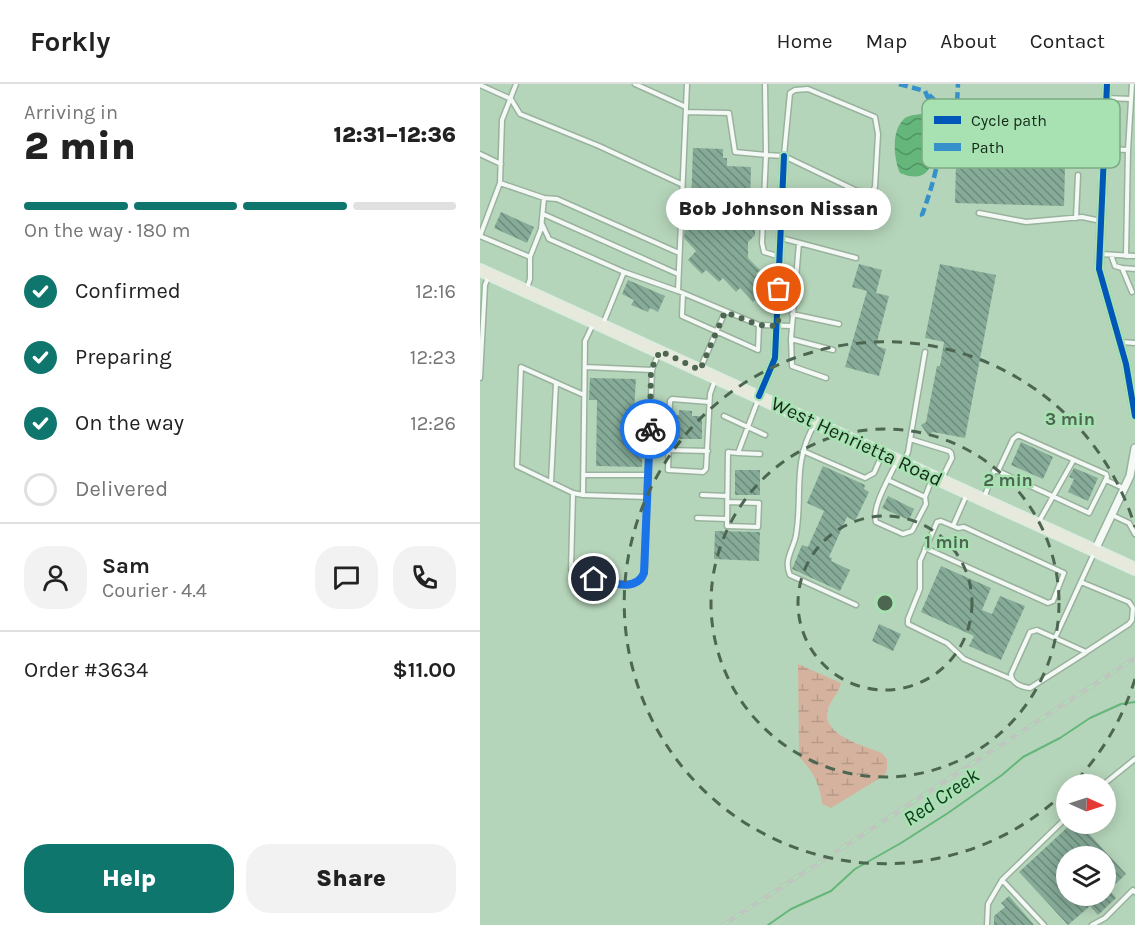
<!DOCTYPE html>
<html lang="en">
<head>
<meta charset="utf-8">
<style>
  :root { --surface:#fff; --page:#f2f2f2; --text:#222; --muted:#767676; --line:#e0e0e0; --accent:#0f766e }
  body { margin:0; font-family:Karla,sans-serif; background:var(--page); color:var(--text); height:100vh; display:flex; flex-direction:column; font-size:22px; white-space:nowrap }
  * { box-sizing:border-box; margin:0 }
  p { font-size:20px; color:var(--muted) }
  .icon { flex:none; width:33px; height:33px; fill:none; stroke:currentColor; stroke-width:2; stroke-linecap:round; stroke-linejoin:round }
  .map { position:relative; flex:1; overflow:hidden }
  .details { display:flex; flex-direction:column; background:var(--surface); width:480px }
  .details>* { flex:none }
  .needle { width:39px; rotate:93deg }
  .buttons { position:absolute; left:576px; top:690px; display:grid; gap:12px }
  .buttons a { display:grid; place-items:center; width:60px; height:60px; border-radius:50%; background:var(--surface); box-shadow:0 3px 15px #0003; font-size:30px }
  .pin { position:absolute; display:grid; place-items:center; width:51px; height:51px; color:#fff; margin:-26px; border:3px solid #fff; border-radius:50%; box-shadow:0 2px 6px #0007 }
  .courier { position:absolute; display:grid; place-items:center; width:60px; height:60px; margin:-30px; border:4px solid #1a73e8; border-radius:50%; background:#fff; color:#222; box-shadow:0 2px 8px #0007 }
  .bubble { position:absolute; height:42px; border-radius:21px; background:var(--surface); box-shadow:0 3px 15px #0003; font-size:20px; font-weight:800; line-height:42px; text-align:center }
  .overview em { font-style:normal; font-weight:800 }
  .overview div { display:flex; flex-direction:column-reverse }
  .overview { display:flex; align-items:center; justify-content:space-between; height:102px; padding:0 24px }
  h1 { font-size:39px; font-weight:800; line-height:45px }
  .bar { display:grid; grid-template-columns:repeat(4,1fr); gap:9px 6px; align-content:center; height:72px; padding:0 24px }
  .bar i { height:8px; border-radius:4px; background:var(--line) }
  .bar .active { background:var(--accent) }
  .bar p { grid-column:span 4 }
  .line { display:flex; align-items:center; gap:15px; padding:0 24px; border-top:2px solid var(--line) }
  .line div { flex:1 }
  .round { display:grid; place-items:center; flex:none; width:63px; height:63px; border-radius:24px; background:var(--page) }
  ol { padding:0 24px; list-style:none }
  li { display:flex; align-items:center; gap:18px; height:66px }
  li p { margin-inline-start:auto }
  li .icon { padding:6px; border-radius:50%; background:var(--accent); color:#fff; stroke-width:4 }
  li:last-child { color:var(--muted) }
  li i { width:33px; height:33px; border:3px solid var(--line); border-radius:50% }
  .cta { display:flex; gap:12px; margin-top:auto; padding:12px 24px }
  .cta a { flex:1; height:69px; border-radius:24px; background:var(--accent); color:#fff; font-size:24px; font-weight:800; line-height:69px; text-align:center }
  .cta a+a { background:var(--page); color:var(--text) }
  header { display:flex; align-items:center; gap:36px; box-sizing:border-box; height:84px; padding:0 30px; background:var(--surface); border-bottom:2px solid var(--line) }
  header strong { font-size:28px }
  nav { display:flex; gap:33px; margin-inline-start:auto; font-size:21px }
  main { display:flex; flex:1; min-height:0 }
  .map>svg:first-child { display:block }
  .wetland { fill:url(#wetland-marsh) }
  .water { fill:url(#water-waves) }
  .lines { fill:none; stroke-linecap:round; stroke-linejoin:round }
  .stream { stroke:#64b67a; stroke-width:2 }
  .building { fill:url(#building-back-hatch); fill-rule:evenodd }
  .service-casing { stroke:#99b29d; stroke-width:7 }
  .minor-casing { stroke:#99b29d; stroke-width:10 }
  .primary-casing { stroke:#deece0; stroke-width:14 }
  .service { stroke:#f4f9f5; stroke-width:4 }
  .minor { stroke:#f4f9f5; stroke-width:7 }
  .primary { stroke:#e7e9dd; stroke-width:10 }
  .rail-casing { stroke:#bec7bf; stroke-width:4.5 }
  .rail { stroke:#a8e2b2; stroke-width:2; stroke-dasharray:7; stroke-linecap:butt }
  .quiet { stroke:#3690c9; stroke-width:4.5; stroke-dasharray:9 4.5; stroke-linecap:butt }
  .cycleway-casing { stroke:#a8e2b2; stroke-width:10 }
  .cycleway { stroke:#0057b8; stroke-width:6 }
  .done { stroke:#4c6651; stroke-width:6; stroke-dasharray:0 10.8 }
  .route { stroke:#1a73e8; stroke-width:8 }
  .ring { fill:none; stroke:#4c6651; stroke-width:3; stroke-dasharray:10 8 }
  .labels { text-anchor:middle; stroke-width:5; stroke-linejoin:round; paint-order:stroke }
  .street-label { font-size:20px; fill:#142b19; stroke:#a8e2b2 }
  .water-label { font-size:21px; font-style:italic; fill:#103a1c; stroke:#a8e2b2 }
  .key { fill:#a8e2b2; stroke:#7cab84; stroke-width:1.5 }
  .key-label { font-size:16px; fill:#142b19 }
  .centre { fill:#4c6651; stroke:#a8e2b2; stroke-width:3 }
  .ring-label { font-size:18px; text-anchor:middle; font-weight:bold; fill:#4c6651; stroke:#a8e2b2; stroke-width:5; stroke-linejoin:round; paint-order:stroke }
</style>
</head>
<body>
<header>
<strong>Forkly</strong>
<nav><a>Home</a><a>Map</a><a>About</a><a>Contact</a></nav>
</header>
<main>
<section class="details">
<div class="overview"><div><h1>2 min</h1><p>Arriving in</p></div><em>12:31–12:36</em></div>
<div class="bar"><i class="active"></i><i class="active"></i><i class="active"></i><i></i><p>On the way · 180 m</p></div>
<ol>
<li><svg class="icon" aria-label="check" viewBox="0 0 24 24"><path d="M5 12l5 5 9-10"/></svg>Confirmed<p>12:16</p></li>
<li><svg class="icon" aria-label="check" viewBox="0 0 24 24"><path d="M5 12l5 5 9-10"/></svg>Preparing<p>12:23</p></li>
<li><svg class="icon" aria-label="check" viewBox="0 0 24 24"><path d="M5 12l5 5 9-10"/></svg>On the way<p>12:26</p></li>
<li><i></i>Delivered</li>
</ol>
<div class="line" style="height:108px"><a class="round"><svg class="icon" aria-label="person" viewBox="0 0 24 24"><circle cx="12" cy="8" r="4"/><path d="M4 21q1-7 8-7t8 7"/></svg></a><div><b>Sam</b><p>Courier · 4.4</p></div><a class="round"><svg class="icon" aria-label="chat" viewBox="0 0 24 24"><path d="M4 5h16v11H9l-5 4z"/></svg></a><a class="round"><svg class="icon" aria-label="phone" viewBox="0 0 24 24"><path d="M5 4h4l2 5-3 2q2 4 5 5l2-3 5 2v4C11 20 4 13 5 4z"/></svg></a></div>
<div class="line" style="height:78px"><div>Order #3634</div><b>$11.00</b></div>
<div class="cta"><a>Help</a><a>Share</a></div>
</section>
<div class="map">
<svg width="655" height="841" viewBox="0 0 655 841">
  <defs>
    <pattern id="wetland-marsh" width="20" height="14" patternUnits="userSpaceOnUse" patternTransform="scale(1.5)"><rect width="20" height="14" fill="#d5b29e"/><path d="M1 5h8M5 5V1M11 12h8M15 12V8" fill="none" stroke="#b69988"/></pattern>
    <pattern id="water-waves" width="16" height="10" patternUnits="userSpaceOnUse" patternTransform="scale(1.5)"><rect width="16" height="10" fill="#64b67a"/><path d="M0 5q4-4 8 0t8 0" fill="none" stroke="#519463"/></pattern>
    <pattern id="building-back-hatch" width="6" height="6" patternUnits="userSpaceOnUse" patternTransform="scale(1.5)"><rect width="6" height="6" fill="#86ab98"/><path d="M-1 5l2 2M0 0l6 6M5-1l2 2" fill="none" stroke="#6c8b7b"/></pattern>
  </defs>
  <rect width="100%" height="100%" fill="#b5d5ba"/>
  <path class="wetland" d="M318,580L361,599C359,609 351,615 348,625C340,651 383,661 402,669L407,675V685L405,691L351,724L342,720C340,700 333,687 319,673Z"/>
  <path class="water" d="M441,30L450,34C458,58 459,106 420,89C414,75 411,48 423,36C427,31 435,31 441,30Z"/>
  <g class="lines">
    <path class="stream" d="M288,841L311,825L351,807L375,785L421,759L468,729L522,691L543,673L580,654L610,634L641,620L655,618"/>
  </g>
  <path class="building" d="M213,64L243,65V74H247V82L271,83L270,124L275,131V151L268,158V174L280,186L276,190L288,203L273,218L260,204L256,208L243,194L239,198L226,186L222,190L208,176L216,167L204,154L206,127L211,122Z
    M476,80L585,83L584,122L475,119Z
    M21,128L54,143L47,159L14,144Z
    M379,180L402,186L396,209L409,212L398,254L397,262L406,265L399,292L365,283L387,207L372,203Z
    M460,180L516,191L485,354L453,348L448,351L441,341L446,338L457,282H460L464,258L445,254Z
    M148,196L185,212L178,228L170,224L168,228L151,221L154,216L142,210Z
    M110,294L156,295L154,326L164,327L162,383L116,382L117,316H109Z
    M199,326L212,327V332H222V355H193L194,331H199Z
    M541,358L573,373L563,395L531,381Z
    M343,382L385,401L384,405L389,408L375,437L367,433L349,473L352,474L351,477L370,486L360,507L312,485L322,461L328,463L344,427L327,419Z
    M594,384L618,394L608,417L588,408L594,395L589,393Z
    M255,386H280V411H255Z
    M408,412L434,425L429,436L402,424Z
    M235,447L280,448L279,477L234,475Z
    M461,482L511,504L502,526L512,530L520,512L545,522L521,576L489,562L494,552L441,528Z
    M399,540L421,550L413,567L392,557Z
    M591,740H600L646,790L629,806L636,814L618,831L610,822L588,841L539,788ZM586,772H626V812H586Z
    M529,812L554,841H514V832L525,823L521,819Z"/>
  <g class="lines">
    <g class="service-casing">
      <path id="service" d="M36,0L22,36L20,99L64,114L77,115L199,169
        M155,0L206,23
        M207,0L198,207L279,241L311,242
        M285,0L286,71L304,72L377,107L392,108L395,103L398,50L395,33L328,5L315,6L310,9L304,71
        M0,1L31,15L40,30L119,62L201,100
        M626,14L651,15
        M516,20L626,23
        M206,28L249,29L255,68L286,71L282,159L284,168L300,173
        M528,64L529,50L523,44H500L492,51L491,59L494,62L528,64L536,72L623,76
        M625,65L648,66
        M0,70L21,80
        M599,75L600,52
        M499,129L546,138L602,133L621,137
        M63,130L198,190
        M596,134L598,91
        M283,138H300
        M62,140L69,155L144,188L198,207
        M0,152L50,173V195L47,204
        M0,152L20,99
        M301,154L376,174
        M319,159L311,255L353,266
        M620,170L655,172
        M631,171L635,182L642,184L652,208
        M646,172L648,66L652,0
        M50,173L61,145L64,114
        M642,184L655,185
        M203,209L202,232L278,266L279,241
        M312,230L359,240
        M114,238L105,257L103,411L167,413L172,286L178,271
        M123,240L144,188
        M311,255L312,282L346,294
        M641,258L655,259
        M105,283L172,286
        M220,285L245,228
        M0,294L5,201L9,191
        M229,318L192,315L190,317L188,386L223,388L226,385L230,310L235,296
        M244,332L285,351
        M334,341C312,380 323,411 316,451C314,464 303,476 310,491L376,521
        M430,355L469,367L471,369L472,374L462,394
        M188,366L228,367
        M323,367L385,394L394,389L402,371
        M258,369L280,370
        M424,377L428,368L445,268
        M416,379C410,393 391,423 396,438L423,450L432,447L446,420L445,413L452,395
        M103,391H168
        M408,396L445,413
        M626,396L643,404
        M71,398L76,299
        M93,409L91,485L95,492L150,501L162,495L165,483L167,413
        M103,411L93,409L37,382L41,283L104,311
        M222,411L247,412
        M504,414L514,387H518L609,429L627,393L626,390L538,351L533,355L518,387
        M247,418L279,419L278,443L247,442L248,368L258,369L278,316
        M632,431L649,439L655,450
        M217,434L247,435
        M558,439L593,377
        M473,442L487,410
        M445,464L568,519L573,517L584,489L484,443L478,444L461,437L457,438L440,477V505L428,535V540L467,559L484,575L531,595
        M601,498L649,518L653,524L652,536L649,540L606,568L575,554L615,467
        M575,554L557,546L550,548L531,590C531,599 541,603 550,604L605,569
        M624,700L655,675
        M507,841L508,820L522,796
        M564,841L522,796L586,734
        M612,841L625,834L653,806L655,808"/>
    </g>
    <g class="minor-casing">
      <path id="minor" d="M627,0L619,185L646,280L655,332
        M279,312L295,274L304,72
        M615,466L650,392L655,364"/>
    </g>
    <g class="primary-casing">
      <path id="primary" d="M0,186L655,485"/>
    </g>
    <use href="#service" class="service"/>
    <use href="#minor" class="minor"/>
    <use href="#primary" class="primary"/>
    <g class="rail-casing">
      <path id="rail" d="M243,841L655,574"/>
    </g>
    <use href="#rail" class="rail"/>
    <path class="quiet" d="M419,0L445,7C449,17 456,27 458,38C465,65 451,106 442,131L445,136
      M449,11L467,28L477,20L478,0"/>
    <g class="cycleway-casing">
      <path id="cycleway" d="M627,0L619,185L646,280L655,332
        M279,312L295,274L304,72"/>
    </g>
    <use href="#cycleway" class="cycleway"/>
  </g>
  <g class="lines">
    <path class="done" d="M170,345L171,286L180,267L220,286L245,228L279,241L298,242L299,205"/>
    <path class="route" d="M114,495C130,498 156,509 164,489L170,345"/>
  </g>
  <g class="ring">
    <circle cx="405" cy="519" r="87"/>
    <circle cx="405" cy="519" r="174"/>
    <path d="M655 595A261 261 0 0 1 593 700M586 707A261 261 0 1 1 655 443"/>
  </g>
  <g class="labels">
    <g class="street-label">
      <text transform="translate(377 357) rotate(25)" y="7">West Henrietta Road</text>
    </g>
    <g class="water-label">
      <text transform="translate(461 713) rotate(-34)" y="7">Red Creek</text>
    </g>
  </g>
  <rect x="442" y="15" width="198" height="69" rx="9" class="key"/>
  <rect x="454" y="32" width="27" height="8" fill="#0057b8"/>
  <rect x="454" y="59" width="27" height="8" fill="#3690c9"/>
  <g class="key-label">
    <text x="491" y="42">Cycle path</text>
    <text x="491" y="69">Path</text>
  </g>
  <circle cx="405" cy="519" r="9" class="centre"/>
  <g class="ring-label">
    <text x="590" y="341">3 min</text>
    <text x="528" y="402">2 min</text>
    <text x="467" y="464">1 min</text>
  </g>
</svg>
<div class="buttons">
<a><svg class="needle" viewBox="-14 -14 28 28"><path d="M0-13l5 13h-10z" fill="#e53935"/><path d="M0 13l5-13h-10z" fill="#767676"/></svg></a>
<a><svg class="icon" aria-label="layers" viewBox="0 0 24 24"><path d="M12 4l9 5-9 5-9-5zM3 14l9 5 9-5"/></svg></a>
</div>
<div class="pin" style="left:299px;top:205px;background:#ea580c"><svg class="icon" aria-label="bag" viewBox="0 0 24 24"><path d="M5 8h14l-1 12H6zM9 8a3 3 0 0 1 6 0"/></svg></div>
<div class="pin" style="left:114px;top:495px;background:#1f2937"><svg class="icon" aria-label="home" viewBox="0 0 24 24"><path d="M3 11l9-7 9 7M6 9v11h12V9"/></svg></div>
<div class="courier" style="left:170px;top:345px"><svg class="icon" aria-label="bike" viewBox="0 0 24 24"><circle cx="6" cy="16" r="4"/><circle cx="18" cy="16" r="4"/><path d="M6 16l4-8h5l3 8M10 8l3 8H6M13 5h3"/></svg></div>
<div class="bubble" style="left:186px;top:104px;width:225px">Bob Johnson Nissan</div>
</div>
</main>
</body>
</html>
